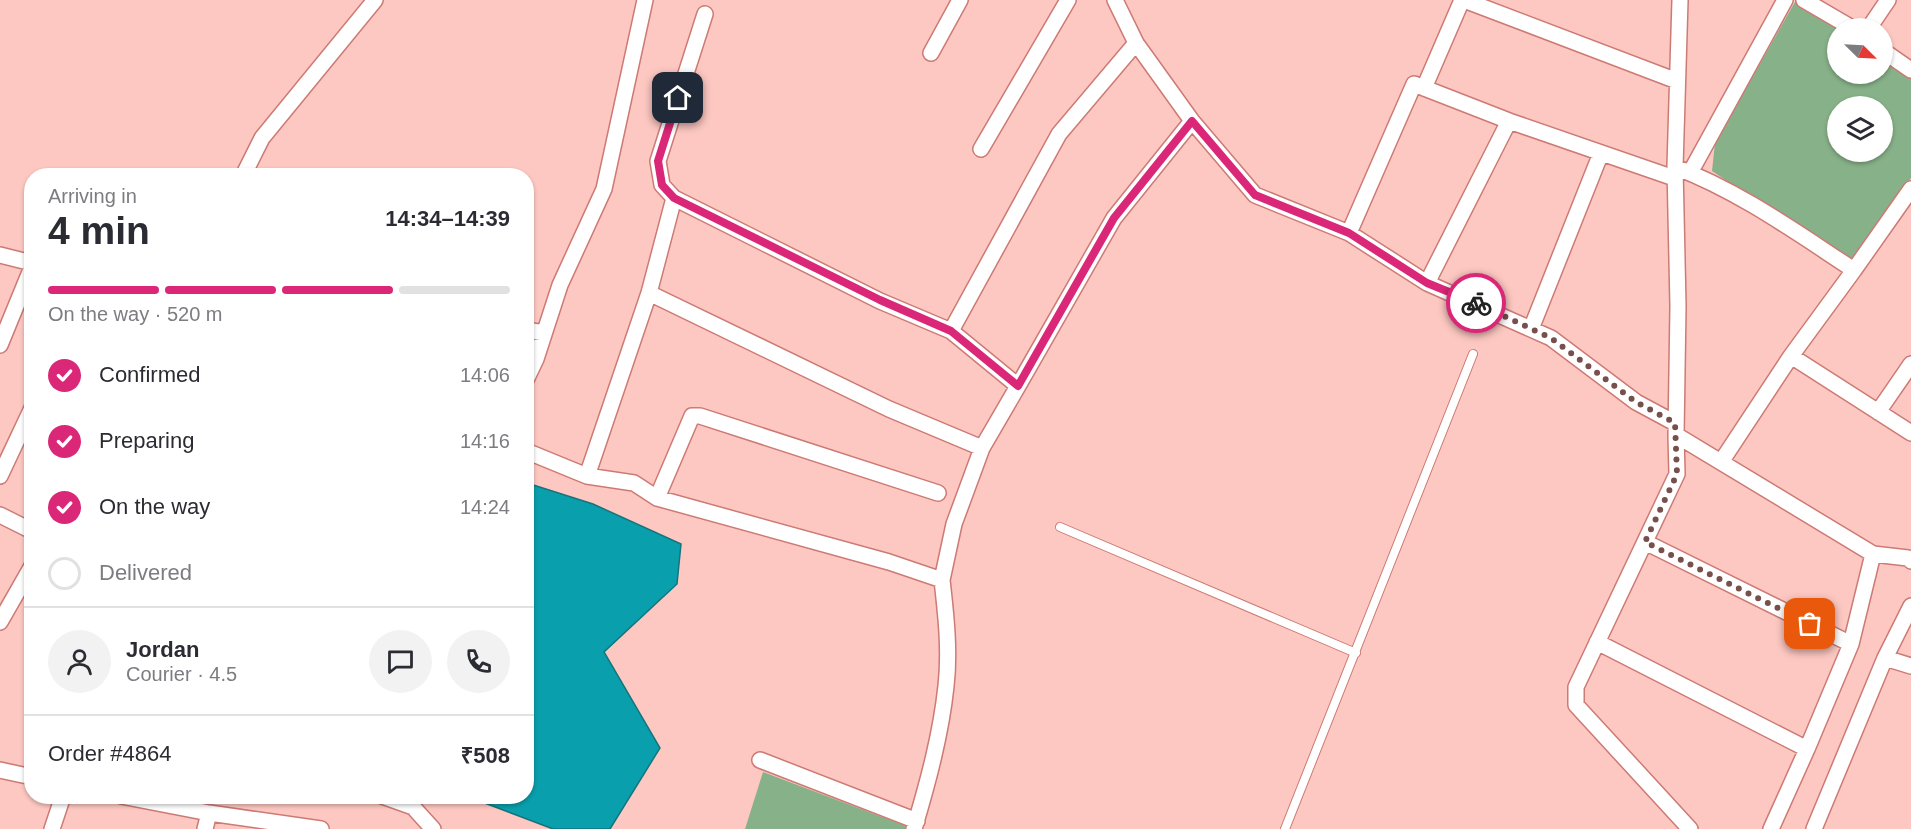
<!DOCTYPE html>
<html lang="en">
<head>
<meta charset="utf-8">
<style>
  :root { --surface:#fff; --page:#f2f2f3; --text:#2b2b33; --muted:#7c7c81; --line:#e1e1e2; --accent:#db2777 }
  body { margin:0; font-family:Arial,sans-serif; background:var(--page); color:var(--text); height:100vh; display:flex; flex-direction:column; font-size:22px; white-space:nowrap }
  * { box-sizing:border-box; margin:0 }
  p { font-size:20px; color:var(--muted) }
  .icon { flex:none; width:33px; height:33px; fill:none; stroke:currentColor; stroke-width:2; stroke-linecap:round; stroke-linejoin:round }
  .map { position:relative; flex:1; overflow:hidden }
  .panel { position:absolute; left:24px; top:168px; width:510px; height:636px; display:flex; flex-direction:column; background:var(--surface); border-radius:24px; box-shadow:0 2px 4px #0004 }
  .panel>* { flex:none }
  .needle { width:39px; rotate:114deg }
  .tools { position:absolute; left:1827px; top:18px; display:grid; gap:12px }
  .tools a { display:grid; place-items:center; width:66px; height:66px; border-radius:50%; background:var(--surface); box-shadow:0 2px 4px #0004; font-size:30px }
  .pin { position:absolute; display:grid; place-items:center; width:51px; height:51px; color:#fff; margin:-26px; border-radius:12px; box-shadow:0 3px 9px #0006 }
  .courier { position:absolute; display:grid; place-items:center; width:60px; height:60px; margin:-30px; border:4px solid #db2777; border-radius:50%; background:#fff; color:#222; box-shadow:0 2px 8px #0007 }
  .headline em { font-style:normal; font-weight:700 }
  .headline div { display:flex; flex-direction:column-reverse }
  .headline { display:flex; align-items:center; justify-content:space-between; height:102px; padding:0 24px }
  h1 { font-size:39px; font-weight:700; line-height:45px }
  .bar { display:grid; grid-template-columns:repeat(4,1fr); gap:9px 6px; align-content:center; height:72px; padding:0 24px }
  .bar i { height:8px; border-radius:4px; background:var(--line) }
  .bar .active { background:var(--accent) }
  .bar p { grid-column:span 4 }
  .line { display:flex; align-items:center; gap:15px; padding:0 24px; border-top:2px solid var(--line) }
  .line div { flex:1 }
  .round { display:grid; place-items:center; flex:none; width:63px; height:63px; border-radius:32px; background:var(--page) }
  ol { padding:0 24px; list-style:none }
  li { display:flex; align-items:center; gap:18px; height:66px }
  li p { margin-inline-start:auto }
  li .icon { padding:6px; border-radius:50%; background:var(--accent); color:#fff; stroke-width:4 }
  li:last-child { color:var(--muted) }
  li i { width:33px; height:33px; border:3px solid var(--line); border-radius:50% }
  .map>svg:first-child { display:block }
  .green { fill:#87b188; fill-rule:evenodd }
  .water { fill:#0a9fac; stroke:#15747c; stroke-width:1.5 }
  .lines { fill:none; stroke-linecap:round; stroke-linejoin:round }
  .lane-casing { stroke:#cd7a74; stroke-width:10 }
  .street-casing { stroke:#cd7a74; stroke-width:18 }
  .lane { stroke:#fff; stroke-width:8 }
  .street { stroke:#fff; stroke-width:15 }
  .done { stroke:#77504c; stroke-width:6; stroke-dasharray:0 10.8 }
  .route { stroke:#db2777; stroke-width:8 }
</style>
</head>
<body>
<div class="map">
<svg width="1911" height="829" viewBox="0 0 1911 829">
  <rect width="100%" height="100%" fill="#fec8c2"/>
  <path class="green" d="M1796,0L1838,28V74H1882L1883,58L1911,77V178L1850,263L1712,171L1715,143ZM1838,106H1882V152H1838Z
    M763,772L906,826L905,829H745Z"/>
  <path class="water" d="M527,483L593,504L681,544L677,584L604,652L660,748L610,829H553L469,797L526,796Z"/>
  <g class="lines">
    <g class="lane-casing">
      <path id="lane" d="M1060,527L1356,653
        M1285,829L1473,354"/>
    </g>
    <g class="street-casing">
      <path id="street" d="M1115,0L1136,43L1192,121L1255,195L1349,233
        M1464,0L1677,81
        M1804,0L1852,28
        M1869,28L1888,0
        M1136,43L1059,134L951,331L1018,386L1114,218L1192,121
        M1882,50L1911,70
        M931,53L960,0
        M1424,88L1462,0
        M981,149L1068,0
        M1675,167L1680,0
        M1690,173L1785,0
        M243,176L262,138L375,0
        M1674,178L1509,121L1427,283L1551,338L1636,402L1675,423
        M674,198L662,185L658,161L705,14
        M0,255L32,263
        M1854,270L1911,189
        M1427,283L1349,233L1414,84L1509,121
        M1531,329L1601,153
        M526,330L544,333
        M951,331L880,301L674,198L649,293L889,409L982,448L1018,386
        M0,345L32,267
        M1791,356L1911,433
        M526,380L536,359L560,285L604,189L645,0
        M1878,412L1911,364
        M1676,435L1678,306L1675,167C1739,191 1797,233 1854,270L1791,356L1721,462
        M526,451L587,476L634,483L657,498L889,562L942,580L954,524L982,448
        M0,476L32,408
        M587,476L649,293
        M657,498L692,416H700L938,493
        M0,515L32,531
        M1645,542L1851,644
        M0,622L32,566
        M1597,642L1807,749L1771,829
        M1885,658L1911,666
        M1807,749L1851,644L1873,554
        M760,760L917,821
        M0,770L32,777
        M121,796L209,813L321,829
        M382,796L413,807L433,829
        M52,829L63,796
        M205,829L209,813
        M914,829C928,782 941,734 946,686C950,651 946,615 942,580
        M1690,829L1576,705V687L1677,474L1676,435L1873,554L1908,558L1911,561
        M1814,829L1885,658L1911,606"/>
    </g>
    <use href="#lane" class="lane"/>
    <use href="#street" class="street"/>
  </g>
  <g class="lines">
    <path class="done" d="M1476,303L1551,338L1636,402L1675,423L1677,474L1645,542L1810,624"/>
    <path class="route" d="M678,98L658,161L662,185L674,198L880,300L951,331L1018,386L1114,218L1192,121L1255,195L1349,233L1427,283L1476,303"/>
  </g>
</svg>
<div class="tools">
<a><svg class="needle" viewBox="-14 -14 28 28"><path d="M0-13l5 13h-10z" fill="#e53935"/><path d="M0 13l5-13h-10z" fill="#7c7c81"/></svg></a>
<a><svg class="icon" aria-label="layers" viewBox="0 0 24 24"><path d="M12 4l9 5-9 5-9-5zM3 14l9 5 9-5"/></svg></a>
</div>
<div class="pin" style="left:1810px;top:624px;background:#ea580c"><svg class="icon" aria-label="bag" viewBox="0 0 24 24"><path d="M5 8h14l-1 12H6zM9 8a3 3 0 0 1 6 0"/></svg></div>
<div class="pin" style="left:678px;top:98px;background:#1f2937"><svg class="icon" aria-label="home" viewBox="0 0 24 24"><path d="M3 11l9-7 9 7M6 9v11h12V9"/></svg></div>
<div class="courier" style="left:1476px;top:303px"><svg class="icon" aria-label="bike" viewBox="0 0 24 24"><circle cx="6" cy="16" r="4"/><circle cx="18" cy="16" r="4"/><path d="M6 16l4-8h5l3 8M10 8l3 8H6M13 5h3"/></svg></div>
<section class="panel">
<div class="headline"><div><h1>4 min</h1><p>Arriving in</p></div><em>14:34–14:39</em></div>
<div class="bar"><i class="active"></i><i class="active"></i><i class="active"></i><i></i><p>On the way · 520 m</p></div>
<ol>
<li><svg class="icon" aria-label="check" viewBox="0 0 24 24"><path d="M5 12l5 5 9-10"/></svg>Confirmed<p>14:06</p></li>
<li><svg class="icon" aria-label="check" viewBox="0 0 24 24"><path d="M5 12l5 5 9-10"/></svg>Preparing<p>14:16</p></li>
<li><svg class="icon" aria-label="check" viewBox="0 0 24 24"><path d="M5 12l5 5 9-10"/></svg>On the way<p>14:24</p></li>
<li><i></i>Delivered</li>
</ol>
<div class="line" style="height:108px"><a class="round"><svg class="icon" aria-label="person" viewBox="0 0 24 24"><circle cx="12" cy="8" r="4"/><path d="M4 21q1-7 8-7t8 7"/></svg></a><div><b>Jordan</b><p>Courier · 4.5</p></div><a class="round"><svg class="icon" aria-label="chat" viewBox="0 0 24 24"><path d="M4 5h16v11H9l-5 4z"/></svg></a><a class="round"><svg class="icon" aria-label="phone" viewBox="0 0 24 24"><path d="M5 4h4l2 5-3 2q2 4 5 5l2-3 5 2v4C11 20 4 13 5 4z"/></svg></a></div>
<div class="line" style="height:78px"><div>Order #4864</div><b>₹508</b></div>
</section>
</div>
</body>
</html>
